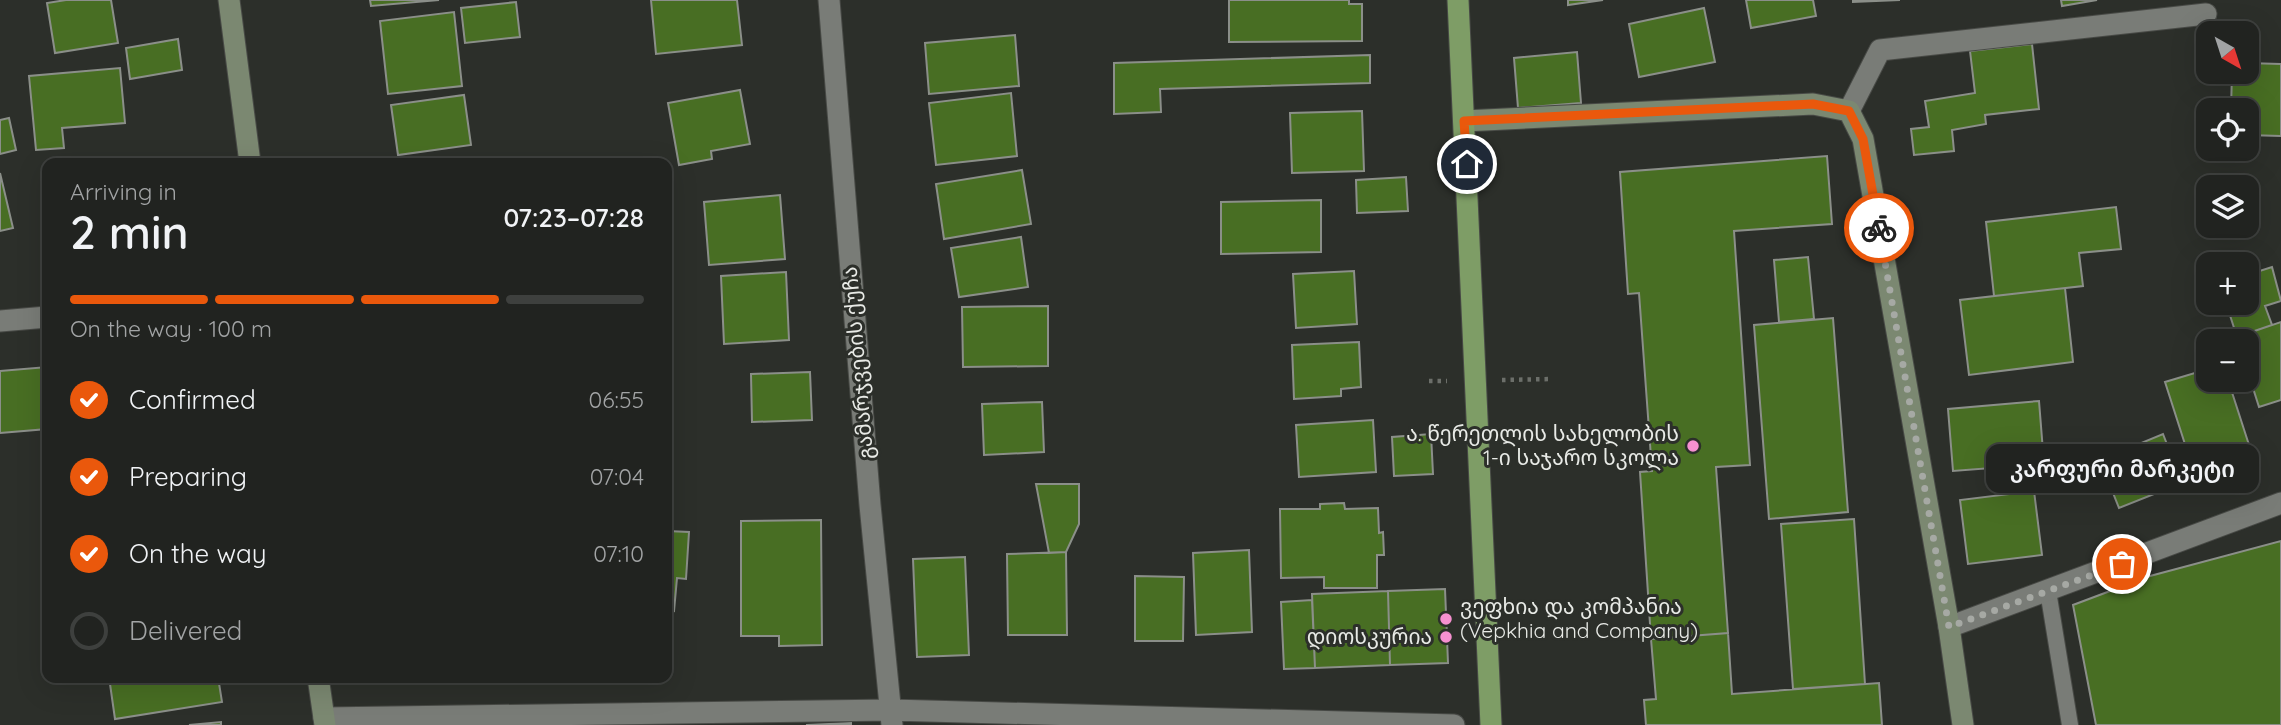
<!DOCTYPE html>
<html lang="en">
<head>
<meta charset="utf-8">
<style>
  :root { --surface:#212320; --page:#2d2f2d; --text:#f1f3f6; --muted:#a2a4a5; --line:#3e403e; --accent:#ea580c }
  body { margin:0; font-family:Quicksand,"Noto Sans Georgian",sans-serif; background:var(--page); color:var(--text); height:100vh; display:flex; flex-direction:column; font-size:26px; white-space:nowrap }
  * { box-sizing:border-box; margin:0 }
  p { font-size:23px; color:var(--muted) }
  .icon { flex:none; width:38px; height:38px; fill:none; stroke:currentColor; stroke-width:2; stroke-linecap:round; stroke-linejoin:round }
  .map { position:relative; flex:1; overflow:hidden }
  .details { position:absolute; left:42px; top:158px; width:630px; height:525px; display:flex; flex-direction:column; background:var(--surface); border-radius:14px; box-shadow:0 7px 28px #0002,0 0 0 2px var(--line) }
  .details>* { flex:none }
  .needle { width:46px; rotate:141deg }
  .buttons { position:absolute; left:2196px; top:21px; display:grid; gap:14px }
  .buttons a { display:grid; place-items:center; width:63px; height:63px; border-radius:14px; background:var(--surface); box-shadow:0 7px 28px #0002,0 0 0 2px var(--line); font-size:35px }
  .pin { position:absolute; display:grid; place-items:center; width:60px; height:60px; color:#fff; margin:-30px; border:4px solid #fff; border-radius:50%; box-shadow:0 2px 7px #0007 }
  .courier { position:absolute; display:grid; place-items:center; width:70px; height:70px; margin:-35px; border:5px solid #ea580c; border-radius:50%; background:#fff; color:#222; box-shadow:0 2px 9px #0007 }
  .bubble { position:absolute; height:49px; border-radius:14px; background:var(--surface); box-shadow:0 7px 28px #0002,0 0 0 2px var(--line); font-size:23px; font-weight:600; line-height:49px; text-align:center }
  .head em { font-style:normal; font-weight:600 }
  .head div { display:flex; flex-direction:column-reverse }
  .head { display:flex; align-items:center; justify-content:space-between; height:119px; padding:0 28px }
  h1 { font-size:46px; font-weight:600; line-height:52px }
  .bar { display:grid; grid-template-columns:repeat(4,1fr); gap:10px 7px; align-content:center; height:84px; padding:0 28px }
  .bar i { height:9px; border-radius:5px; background:var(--line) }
  .bar .current { background:var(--accent) }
  .bar p { grid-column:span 4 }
  ol { padding:0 28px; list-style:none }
  li { display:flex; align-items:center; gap:21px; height:77px }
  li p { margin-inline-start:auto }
  li .icon { padding:7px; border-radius:50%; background:var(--accent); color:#fff; stroke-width:4 }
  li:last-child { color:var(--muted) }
  li i { width:38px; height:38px; border:4px solid var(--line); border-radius:50% }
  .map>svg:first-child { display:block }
  .building { fill:#486e23; stroke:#8b8f89; stroke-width:2 }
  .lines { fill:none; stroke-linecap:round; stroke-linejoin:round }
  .service-casing { stroke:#484a46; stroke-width:18 }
  .minor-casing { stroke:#484a46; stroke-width:23 }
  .secondary-casing { stroke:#484a46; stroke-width:23 }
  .trunk-casing { stroke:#484a46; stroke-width:23 }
  .path { stroke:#6c6f6a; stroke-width:4.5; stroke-dasharray:3.5 5; stroke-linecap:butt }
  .service { stroke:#797c77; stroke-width:16 }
  .minor { stroke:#797c77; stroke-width:21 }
  .secondary { stroke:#7b8871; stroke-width:21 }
  .trunk { stroke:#7e9d66; stroke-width:21 }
  .done { stroke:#a6a9a4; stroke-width:7; stroke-dasharray:0 12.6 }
  .route { stroke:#ea580c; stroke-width:9 }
  .poi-dot { fill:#f690d0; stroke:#2c2f2a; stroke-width:2.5 }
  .labels { text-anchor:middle; stroke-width:6; stroke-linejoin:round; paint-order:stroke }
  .street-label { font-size:21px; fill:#e8eae6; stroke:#2c2f2a }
  .poi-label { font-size:21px; fill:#e8eae6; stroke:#2c2f2a; text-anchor:end }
</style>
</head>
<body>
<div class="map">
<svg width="2281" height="725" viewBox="0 0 2281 725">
  <rect width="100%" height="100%" fill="#2c2f2a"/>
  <path class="building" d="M66,0H111L118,43L55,53L47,3Z
    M370,0H439L371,6Z
    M651,0H737L742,45L656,54Z
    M1229,0H1349V4H1362V41L1229,42Z
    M1568,0H1603L1568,5Z
    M1746,0H1813L1816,16L1751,28Z
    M1853,0H1900L1853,2Z
    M2061,0H2097L2062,6Z
    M516,2L520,37L465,43L461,8Z
    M1704,8L1715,62L1639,77L1629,24Z
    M454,12L462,86L388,94L380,21Z
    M1015,35L1019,86L929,94L925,43Z
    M178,39L182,70L130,79L126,48Z
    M2032,44L2039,109L1985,115L1986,124L1952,130L1954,151L1914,155L1911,129L1929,127L1925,101L1975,93L1970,51Z
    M1577,52L1581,103L1518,108L1514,58Z
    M1370,55V83L1160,89L1161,112L1114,114V63Z
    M2247,63L2281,64V136L2247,135V110H2231L2232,72H2247Z
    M120,68L125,123L62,128L64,148L36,150L29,76Z
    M740,90L750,144L711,151L712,159L679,165L668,103Z
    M1011,93L1017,156L936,165L929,103Z
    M464,95L471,145L398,155L391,105Z
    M1362,111L1364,171L1292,173L1290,113Z
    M9,118L16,150L0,154V120Z
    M1827,156L1832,224L1734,231L1750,465L1716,467L1728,633L1651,639L1640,472L1652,471L1639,293L1628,294L1620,172Z
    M479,158L480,163H442Z
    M1022,170L1031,224L944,239L936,184Z
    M0,173L13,228L0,231Z
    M1406,177L1408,211L1357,213L1356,180Z
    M780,195L785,259L709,265L704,202Z
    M1321,200V252L1221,254V202Z
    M2116,207L2121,249L2079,253L2083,286L1994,296L1986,222Z
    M1021,237L1028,287L959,297L951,248Z
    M1808,257L1814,319L1779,322L1774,260Z
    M2272,267L2281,301L2265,306L2272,325L2237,337L2226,303H2247V275Z
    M1354,271L1357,324L1296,328L1293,274Z
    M786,272L789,340L724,344L721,276Z
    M2065,288L2073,362L1969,375L1960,300Z
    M1048,306V366L963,367L962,307Z
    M1833,318L1848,512L1769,519L1754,325Z
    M2281,322V400L2259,407L2247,369V341H2238L2237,337Z
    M1359,342L1361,387L1341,389V396L1294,399L1292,345Z
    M47,367V429L0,433V371Z
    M2208,369V380H2228L2250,448L2192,466L2165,382Z
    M810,372L812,420L752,422L751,374Z
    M2039,401L2044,464L1953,471L1948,409Z
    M1042,402L1044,452L984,455L982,404Z
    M1373,420L1376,472L1299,477L1296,425Z
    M1431,434L1433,474L1394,476L1392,437Z
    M2163,434L2182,483L2119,508L2100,460Z
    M1036,484H1079V524L1066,552L1049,553Z
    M2034,491L2042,555L1968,564L1960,500Z
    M1344,503L1345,509L1378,508L1379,533L1383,532L1384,555H1377V588H1324V577L1281,578L1280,509H1320V504Z
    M1854,519L1865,684L1793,689L1781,524Z
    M821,520L822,645L779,646V636H741V521Z
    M667,531L689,532L686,579L677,578L674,611L667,610Z
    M2281,541V725H2096L2073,605L2150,576Z
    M1249,550L1252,632L1196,635L1193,553Z
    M1066,552L1067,635H1008L1007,554Z
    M965,557L969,655L917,657L913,559Z
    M1135,576L1184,577L1183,641H1135Z
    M1445,589L1448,663L1390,665L1388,591Z
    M1388,591L1390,665L1315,668L1312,594Z
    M1312,600L1315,668L1284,669L1281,602Z
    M1728,633L1732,694L1879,683L1882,725H1646L1644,700L1656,699L1651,639Z
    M109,677H218L222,702L115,719Z
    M221,722V725H189Z
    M851,723V725H806Z"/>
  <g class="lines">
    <g class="service-casing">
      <path id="service" d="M2048,591L2070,725"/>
    </g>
    <g class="minor-casing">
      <path id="minor" d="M829,0L870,505L892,725
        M1849,111L1880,50L2206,14
        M0,321L47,317
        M1949,627L2281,503
        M324,718L891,710L1454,725"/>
    </g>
    <g class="secondary-casing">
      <path id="secondary" d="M229,0L250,163
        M1464,121L1813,104L1849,111L1863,139L1949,627L1963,725
        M318,677L325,725"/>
    </g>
    <g class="trunk-casing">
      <path id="trunk" d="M1458,0L1491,725"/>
    </g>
    <path class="path" d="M1502,380L1553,379
      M1429,381H1447"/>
    <use href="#service" class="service"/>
    <use href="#minor" class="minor"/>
    <use href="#secondary" class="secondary"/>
    <use href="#trunk" class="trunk"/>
  </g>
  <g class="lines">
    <path class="done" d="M1879,228L1949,627L2122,564"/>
    <path class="route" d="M1467,164L1464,121L1813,104L1849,111L1863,139L1879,228"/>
  </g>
  <g class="poi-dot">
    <circle cx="1693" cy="446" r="7"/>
    <circle cx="1446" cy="619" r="7"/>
    <circle cx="1446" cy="637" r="7"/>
  </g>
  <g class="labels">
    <g class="street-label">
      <text transform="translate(858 363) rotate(-95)" y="7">გამარჯვების ქუჩა</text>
    </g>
    <g class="poi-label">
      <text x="1679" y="441">ა. წერეთლის სახელობის<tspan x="1679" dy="24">1-ი საჯარო სკოლა</tspan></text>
      <text x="1460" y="614" text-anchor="start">ვეფხია და კომპანია<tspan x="1460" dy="24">(Vepkhia and Company)</tspan></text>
      <text x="1432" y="644">დიოსკურია</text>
    </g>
  </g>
</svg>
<div class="buttons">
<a><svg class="needle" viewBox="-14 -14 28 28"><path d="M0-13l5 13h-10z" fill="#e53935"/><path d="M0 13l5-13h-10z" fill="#a2a4a5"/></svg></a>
<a><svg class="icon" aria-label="locate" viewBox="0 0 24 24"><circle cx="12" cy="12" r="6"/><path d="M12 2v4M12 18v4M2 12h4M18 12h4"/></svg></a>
<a><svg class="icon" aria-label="layers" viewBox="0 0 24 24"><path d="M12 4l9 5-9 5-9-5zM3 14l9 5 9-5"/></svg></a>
<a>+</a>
<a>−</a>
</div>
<div class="pin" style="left:2122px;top:564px;background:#ea580c"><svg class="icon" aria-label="bag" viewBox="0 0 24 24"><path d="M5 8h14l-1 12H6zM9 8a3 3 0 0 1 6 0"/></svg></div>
<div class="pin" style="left:1467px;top:164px;background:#1f2937"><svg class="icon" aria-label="home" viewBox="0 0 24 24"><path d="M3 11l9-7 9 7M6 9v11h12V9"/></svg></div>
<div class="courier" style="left:1879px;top:228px"><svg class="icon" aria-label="bike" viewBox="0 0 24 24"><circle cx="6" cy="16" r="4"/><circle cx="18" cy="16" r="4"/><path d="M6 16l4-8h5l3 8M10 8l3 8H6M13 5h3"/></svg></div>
<div class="bubble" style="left:1986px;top:444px;width:273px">კარფური მარკეტი</div>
<section class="details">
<div class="head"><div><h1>2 min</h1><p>Arriving in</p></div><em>07:23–07:28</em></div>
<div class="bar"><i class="current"></i><i class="current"></i><i class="current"></i><i></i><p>On the way · 100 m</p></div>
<ol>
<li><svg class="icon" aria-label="check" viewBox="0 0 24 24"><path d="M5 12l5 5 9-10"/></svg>Confirmed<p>06:55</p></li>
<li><svg class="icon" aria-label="check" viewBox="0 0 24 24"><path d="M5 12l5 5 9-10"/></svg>Preparing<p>07:04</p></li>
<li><svg class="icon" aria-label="check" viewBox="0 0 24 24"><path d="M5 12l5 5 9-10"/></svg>On the way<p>07:10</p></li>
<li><i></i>Delivered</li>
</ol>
</section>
</div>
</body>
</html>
